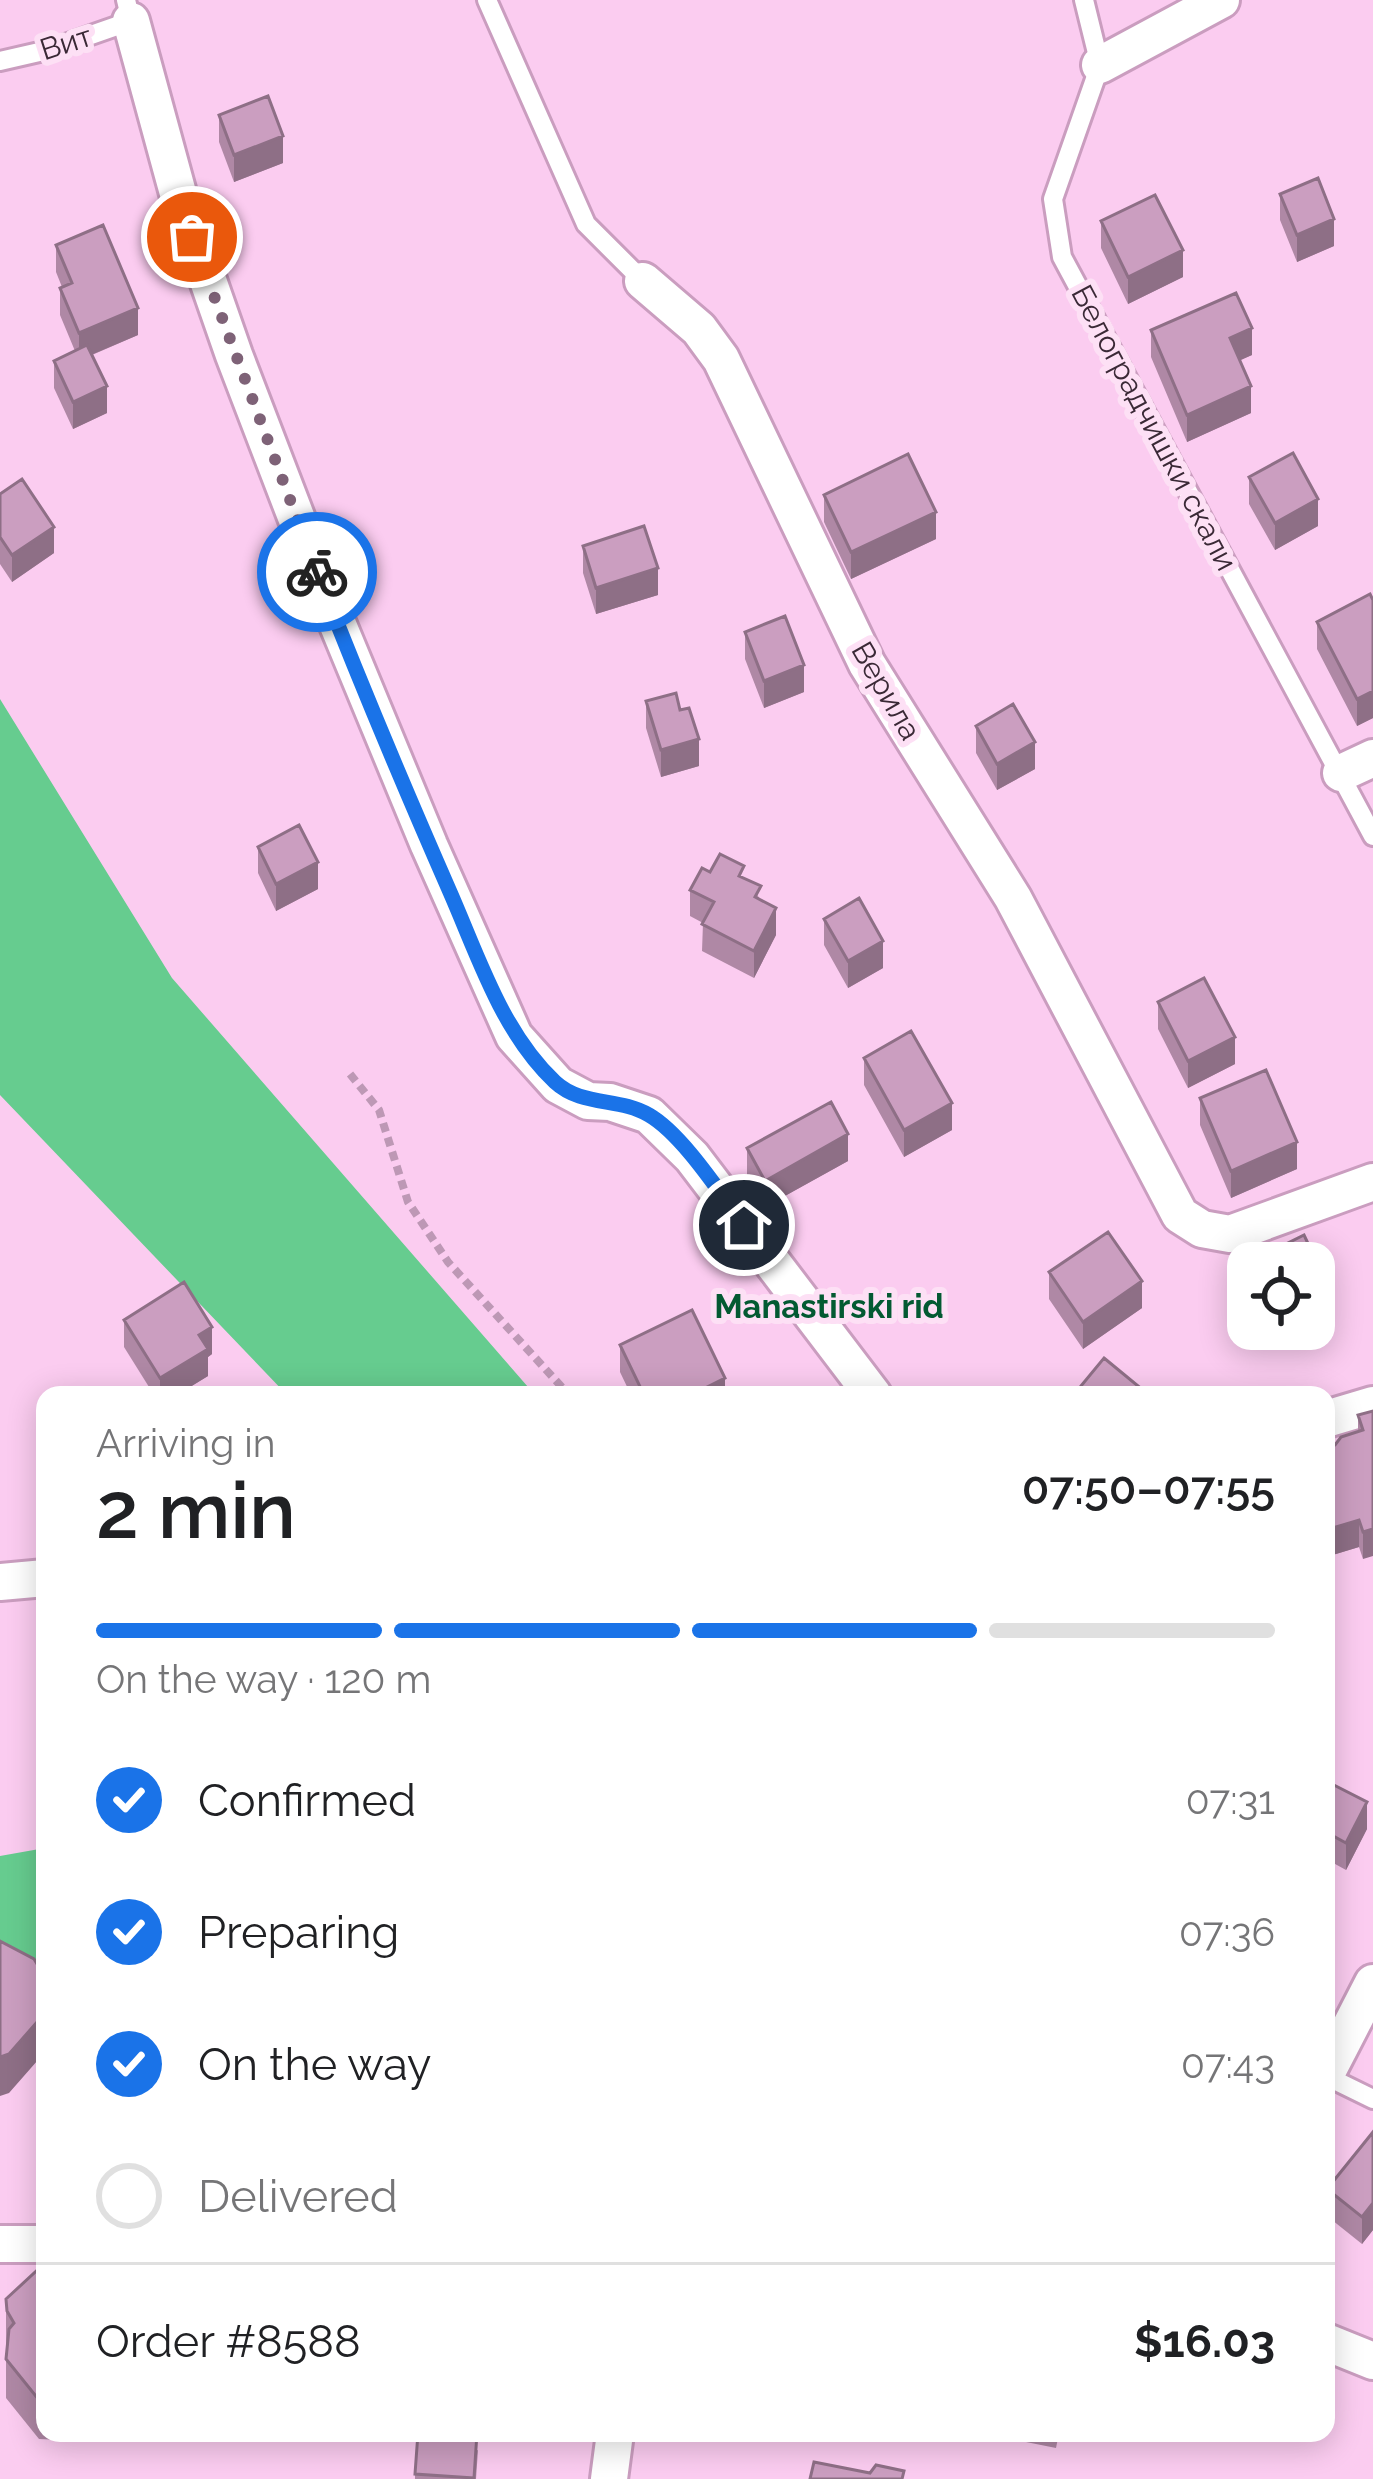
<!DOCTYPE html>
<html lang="en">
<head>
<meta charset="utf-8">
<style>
  :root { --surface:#fff; --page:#f6f6f6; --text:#202124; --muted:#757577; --line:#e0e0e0; --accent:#1a73e8 }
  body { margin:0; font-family:Raleway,sans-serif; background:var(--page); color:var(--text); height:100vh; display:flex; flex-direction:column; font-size:45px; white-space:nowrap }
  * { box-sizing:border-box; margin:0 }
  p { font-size:39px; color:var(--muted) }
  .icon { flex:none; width:66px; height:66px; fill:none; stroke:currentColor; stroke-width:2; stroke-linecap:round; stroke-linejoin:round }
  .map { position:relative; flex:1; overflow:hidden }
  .sheet { position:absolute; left:36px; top:1386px; width:1299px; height:1056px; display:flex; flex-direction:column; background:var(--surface); border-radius:24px; box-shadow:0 6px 30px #0003 }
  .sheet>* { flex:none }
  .controls { position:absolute; left:1227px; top:1242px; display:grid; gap:24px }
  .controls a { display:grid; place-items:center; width:108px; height:108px; border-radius:24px; background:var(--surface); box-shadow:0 6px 30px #0003; font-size:60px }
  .pin { position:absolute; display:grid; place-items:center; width:102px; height:102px; color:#fff; margin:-51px; border:6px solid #fff; border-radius:50%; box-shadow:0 3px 12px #0007 }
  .courier { position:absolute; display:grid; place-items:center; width:120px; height:120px; margin:-60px; border:9px solid #1a73e8; border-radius:50%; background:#fff; color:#222; box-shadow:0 3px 15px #0007 }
  .summary em { font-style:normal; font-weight:600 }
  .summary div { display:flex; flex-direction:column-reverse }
  .summary { display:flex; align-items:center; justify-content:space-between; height:204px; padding:0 60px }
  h1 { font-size:78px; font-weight:600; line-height:90px }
  .bar { display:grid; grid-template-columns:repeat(4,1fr); gap:18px 12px; align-content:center; height:144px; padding:0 60px }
  .bar i { height:15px; border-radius:9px; background:var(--line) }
  .bar .active { background:var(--accent) }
  .bar p { grid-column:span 4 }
  .line { display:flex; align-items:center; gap:30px; padding:0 60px; border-top:3px solid var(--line) }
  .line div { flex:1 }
  ol { padding:0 60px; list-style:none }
  li { display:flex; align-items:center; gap:36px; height:132px }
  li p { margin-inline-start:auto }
  li .icon { padding:12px; border-radius:50%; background:var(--accent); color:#fff; stroke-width:4 }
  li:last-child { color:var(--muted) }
  li i { width:66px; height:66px; border:6px solid var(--line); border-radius:50% }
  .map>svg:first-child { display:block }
  .green { fill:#66cc8f }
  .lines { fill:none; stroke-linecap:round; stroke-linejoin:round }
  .lane-casing { stroke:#ca9dbf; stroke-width:24 }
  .street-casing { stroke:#ca9dbf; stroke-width:42 }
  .path { stroke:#bd98b5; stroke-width:8; stroke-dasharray:9 6; stroke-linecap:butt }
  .lane { stroke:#fff; stroke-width:18 }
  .street { stroke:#fff; stroke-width:36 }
  .wall { fill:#af88a5 }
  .shaded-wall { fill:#8e6f86 }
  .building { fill:#cb9ec0; stroke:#8e6f86; stroke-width:3 }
  .done { stroke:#7e6277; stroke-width:12; stroke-dasharray:0 21.6 }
  .route { stroke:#1a73e8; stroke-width:15 }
  .labels { text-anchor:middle; stroke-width:12; stroke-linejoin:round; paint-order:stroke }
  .street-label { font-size:30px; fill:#3a2936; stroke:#fde0f5 }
  .neighbourhood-label { font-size:33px; font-weight:bold; fill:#035a32; stroke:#fde0f5 }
</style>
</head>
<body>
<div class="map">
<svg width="1373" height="2479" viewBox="0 0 1373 2479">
  <rect width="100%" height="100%" fill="#fbccf0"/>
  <path class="green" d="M0,699L172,978L535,1395H287L0,1095Z
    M45,1848V1968L0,1966V1856Z"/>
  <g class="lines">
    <g class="lane-casing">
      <path id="lane" d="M487,0L586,224L643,281
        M1084,0L1100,65L1053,199L1062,257L1373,836
        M0,61L48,50L131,21L126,0
        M1326,2076L1373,2099"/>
    </g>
    <g class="street-casing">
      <path id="street" d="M131,21L179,197L234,355L331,608L429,845L514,1036L558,1085L588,1101L610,1102L649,1115L692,1157L873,1395
        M1100,65L1221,0
        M643,281L699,329L721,359L867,664L1013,898L1180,1215L1202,1229L1230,1234L1373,1182
        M1341,773L1373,758
        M1326,1419L1373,1405
        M0,1582L45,1578
        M1326,2074L1373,1983
        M0,2244H45
        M1326,2342L1373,2361
        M609,2479L615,2433"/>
    </g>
    <path class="path" d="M350,1074L379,1110L408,1202L448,1262L569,1395"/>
    <use href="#lane" class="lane"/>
    <use href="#street" class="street"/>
  </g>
  <path class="wall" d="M219,115L283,163L234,182L219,142Z
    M1280,194L1334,246L1297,262L1280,220Z
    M1101,221L1183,277L1128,304L1101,248Z
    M56,245L138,335L92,355L107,413L73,429L54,388V361L75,351L60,315V288L62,287L56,272Z
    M1151,330L1252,355L1239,360L1251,413L1187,442L1151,357Z
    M1249,477L1318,526L1275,550L1249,504Z
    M0,494L54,553L12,582L0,564Z
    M824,495L936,539L851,579L824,522Z
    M583,546L658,595L596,614L583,573Z
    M1373,600V718L1357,726L1317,649V622Z
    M745,632L804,692L764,708L745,659Z
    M646,701L699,766L661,777L646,728Z
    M976,726L1035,769L997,790L976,753Z
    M258,847L318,889L276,911L258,873Z
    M710,872L744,878L761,900L776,935L754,978L702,951L703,923L690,916V890Z
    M824,919L883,968L848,988L824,945Z
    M1158,1002L1235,1064L1188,1088L1158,1029Z
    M864,1058L952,1130L904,1157L864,1085Z
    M1200,1098L1297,1169L1231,1198L1200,1125Z
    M747,1148L848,1161L765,1207L747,1175Z
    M1049,1272L1142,1308L1083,1349L1049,1299Z
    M124,1320L212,1354L208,1357V1376L177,1395H154L124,1347Z
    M620,1345L725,1395H631L620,1372Z
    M1373,1411L1363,1559L1359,1547L1326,1557V1448L1335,1445L1358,1432V1415Z
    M1326,1781L1367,1829L1346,1870L1326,1859Z
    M1373,2132V2230L1362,2244L1327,2216V2189Z
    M45,2263V2433H92L83,2441L39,2439L6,2398V2299Z
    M1001,2433H1059L1056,2448L1001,2437Z
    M478,2450L476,2479H415V2474Z"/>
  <path class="shaded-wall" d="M283,136V163L234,182V155Z
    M1334,219V246L1297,262V235Z
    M1183,250V277L1128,304V277Z
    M138,308V335L79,360V333Z
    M1252,328V355L1230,365V338Z
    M107,386V413L73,429V402Z
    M1251,386V413L1187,442V415Z
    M1318,499V526L1275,550V523Z
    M936,512V539L851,579V552Z
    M54,527V553L12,582V555Z
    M658,568V595L596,614V588Z
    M804,665V692L764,708V681Z
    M1373,691V718L1357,726V699Z
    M699,739V766L661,777V750Z
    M1035,742V769L997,790V764Z
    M318,862V889L276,911V884Z
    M776,908V935L754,978V951Z
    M883,941V968L848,988V961Z
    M1235,1037V1064L1188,1088V1061Z
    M952,1103V1130L904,1157V1130Z
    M848,1134V1161L765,1207V1181Z
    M1297,1142V1169L1231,1198V1171Z
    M1142,1281V1308L1083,1349V1322Z
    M1327,1284V1311L1314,1317V1290Z
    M212,1327V1354L208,1357V1376L177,1395H160V1378L199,1335Z
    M725,1378V1395H691Z
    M1359,1520V1547L1326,1557V1530Z
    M1373,1529V1556L1363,1559V1532Z
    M1367,1802V1829L1346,1870V1843Z
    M45,2013V2052L9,2093L0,2096V2057Z
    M1373,2203V2230L1362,2244V2217Z"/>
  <path class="building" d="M268,96L283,136L234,155L219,115Z
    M1318,178L1334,219L1297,235L1280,194Z
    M1155,195L1183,250L1128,277L1101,221Z
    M103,225L138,308L79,333L60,288L72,283L56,245Z
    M1236,293L1252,328L1230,338L1251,386L1187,415L1151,330Z
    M87,345L107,386L73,402L54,361Z
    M1293,453L1318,499L1275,523L1249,477Z
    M908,454L936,512L851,552L824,495Z
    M22,479L54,527L12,555L0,537V494Z
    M644,526L658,568L596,588L583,546Z
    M1370,594L1373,600V691L1357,699L1317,622Z
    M785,616L804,665L764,681L745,632Z
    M676,693L680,710L689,708L699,739L661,750L646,701Z
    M1013,704L1035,742L997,764L976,726Z
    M299,825L318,862L276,884L258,847Z
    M720,854L744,866L739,876L761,886L755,897L776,908L754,951L702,924L714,902L690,890L702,868L710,872Z
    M859,898L883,941L848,961L824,919Z
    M1204,978L1235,1037L1188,1061L1158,1002Z
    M911,1031L952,1103L904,1130L864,1058Z
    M1266,1070L1297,1142L1231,1171L1200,1098Z
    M831,1102L848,1134L765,1181L747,1148Z
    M1108,1232L1142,1281L1083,1322L1049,1272Z
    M1304,1235L1327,1284L1314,1290V1263H1258L1256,1259Z
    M184,1282L212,1327L199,1335L208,1349L160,1378L124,1320Z
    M692,1310L725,1378L691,1395H644L620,1345Z
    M1104,1358L1149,1395H1080L1076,1392Z
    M1373,1411V1529L1363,1532L1359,1520L1326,1530V1448L1335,1445L1341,1437L1363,1430L1358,1415Z
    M1326,1781L1367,1802L1346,1843L1326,1832Z
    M0,1941L34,1959L45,1977V2013L9,2054L0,2057Z
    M1373,2132V2203L1362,2217L1327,2189Z
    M45,2263V2400H39L6,2359L9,2329L14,2323L7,2311L6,2299Z
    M418,2433H477L474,2478L415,2474Z
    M814,2462L870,2473L876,2465L904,2471L902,2479H810Z"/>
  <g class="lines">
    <path class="done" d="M192,237L317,572"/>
    <path class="route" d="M317,572C359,680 404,787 450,892C479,958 502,1032 555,1082C582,1107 619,1097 649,1115C682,1134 720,1193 744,1225"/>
  </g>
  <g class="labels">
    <g class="street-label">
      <text transform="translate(66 43) rotate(-18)" y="10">Вит</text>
      <text transform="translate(1154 428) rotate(62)" y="10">Белоградчишки скали</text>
      <text transform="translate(886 691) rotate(60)" y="10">Верила</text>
    </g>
    <g class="neighbourhood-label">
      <text x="829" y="1318">Manastirski rid</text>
    </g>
  </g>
</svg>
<div class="controls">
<a><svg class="icon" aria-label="locate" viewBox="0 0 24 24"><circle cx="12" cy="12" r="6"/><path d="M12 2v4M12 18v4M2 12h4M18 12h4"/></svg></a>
</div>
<div class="pin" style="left:192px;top:237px;background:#ea580c"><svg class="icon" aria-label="bag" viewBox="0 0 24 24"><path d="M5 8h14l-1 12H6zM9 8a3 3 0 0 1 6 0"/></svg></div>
<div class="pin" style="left:744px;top:1225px;background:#1f2937"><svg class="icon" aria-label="home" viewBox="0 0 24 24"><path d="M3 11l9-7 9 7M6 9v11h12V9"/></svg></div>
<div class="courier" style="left:317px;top:572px"><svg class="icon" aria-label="bike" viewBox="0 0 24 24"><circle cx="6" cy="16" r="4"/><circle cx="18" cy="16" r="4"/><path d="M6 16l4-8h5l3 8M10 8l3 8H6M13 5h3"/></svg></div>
<section class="sheet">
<div class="summary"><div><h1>2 min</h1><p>Arriving in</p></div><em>07:50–07:55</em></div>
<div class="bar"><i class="active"></i><i class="active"></i><i class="active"></i><i></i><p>On the way · 120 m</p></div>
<ol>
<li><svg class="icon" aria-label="check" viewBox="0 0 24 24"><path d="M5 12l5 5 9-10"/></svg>Confirmed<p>07:31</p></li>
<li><svg class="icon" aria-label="check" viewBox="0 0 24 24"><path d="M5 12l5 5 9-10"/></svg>Preparing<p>07:36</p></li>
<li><svg class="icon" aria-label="check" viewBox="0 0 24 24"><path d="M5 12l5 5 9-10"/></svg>On the way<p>07:43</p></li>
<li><i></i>Delivered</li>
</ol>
<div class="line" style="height:156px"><div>Order #8588</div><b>$16.03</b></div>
</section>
</div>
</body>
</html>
